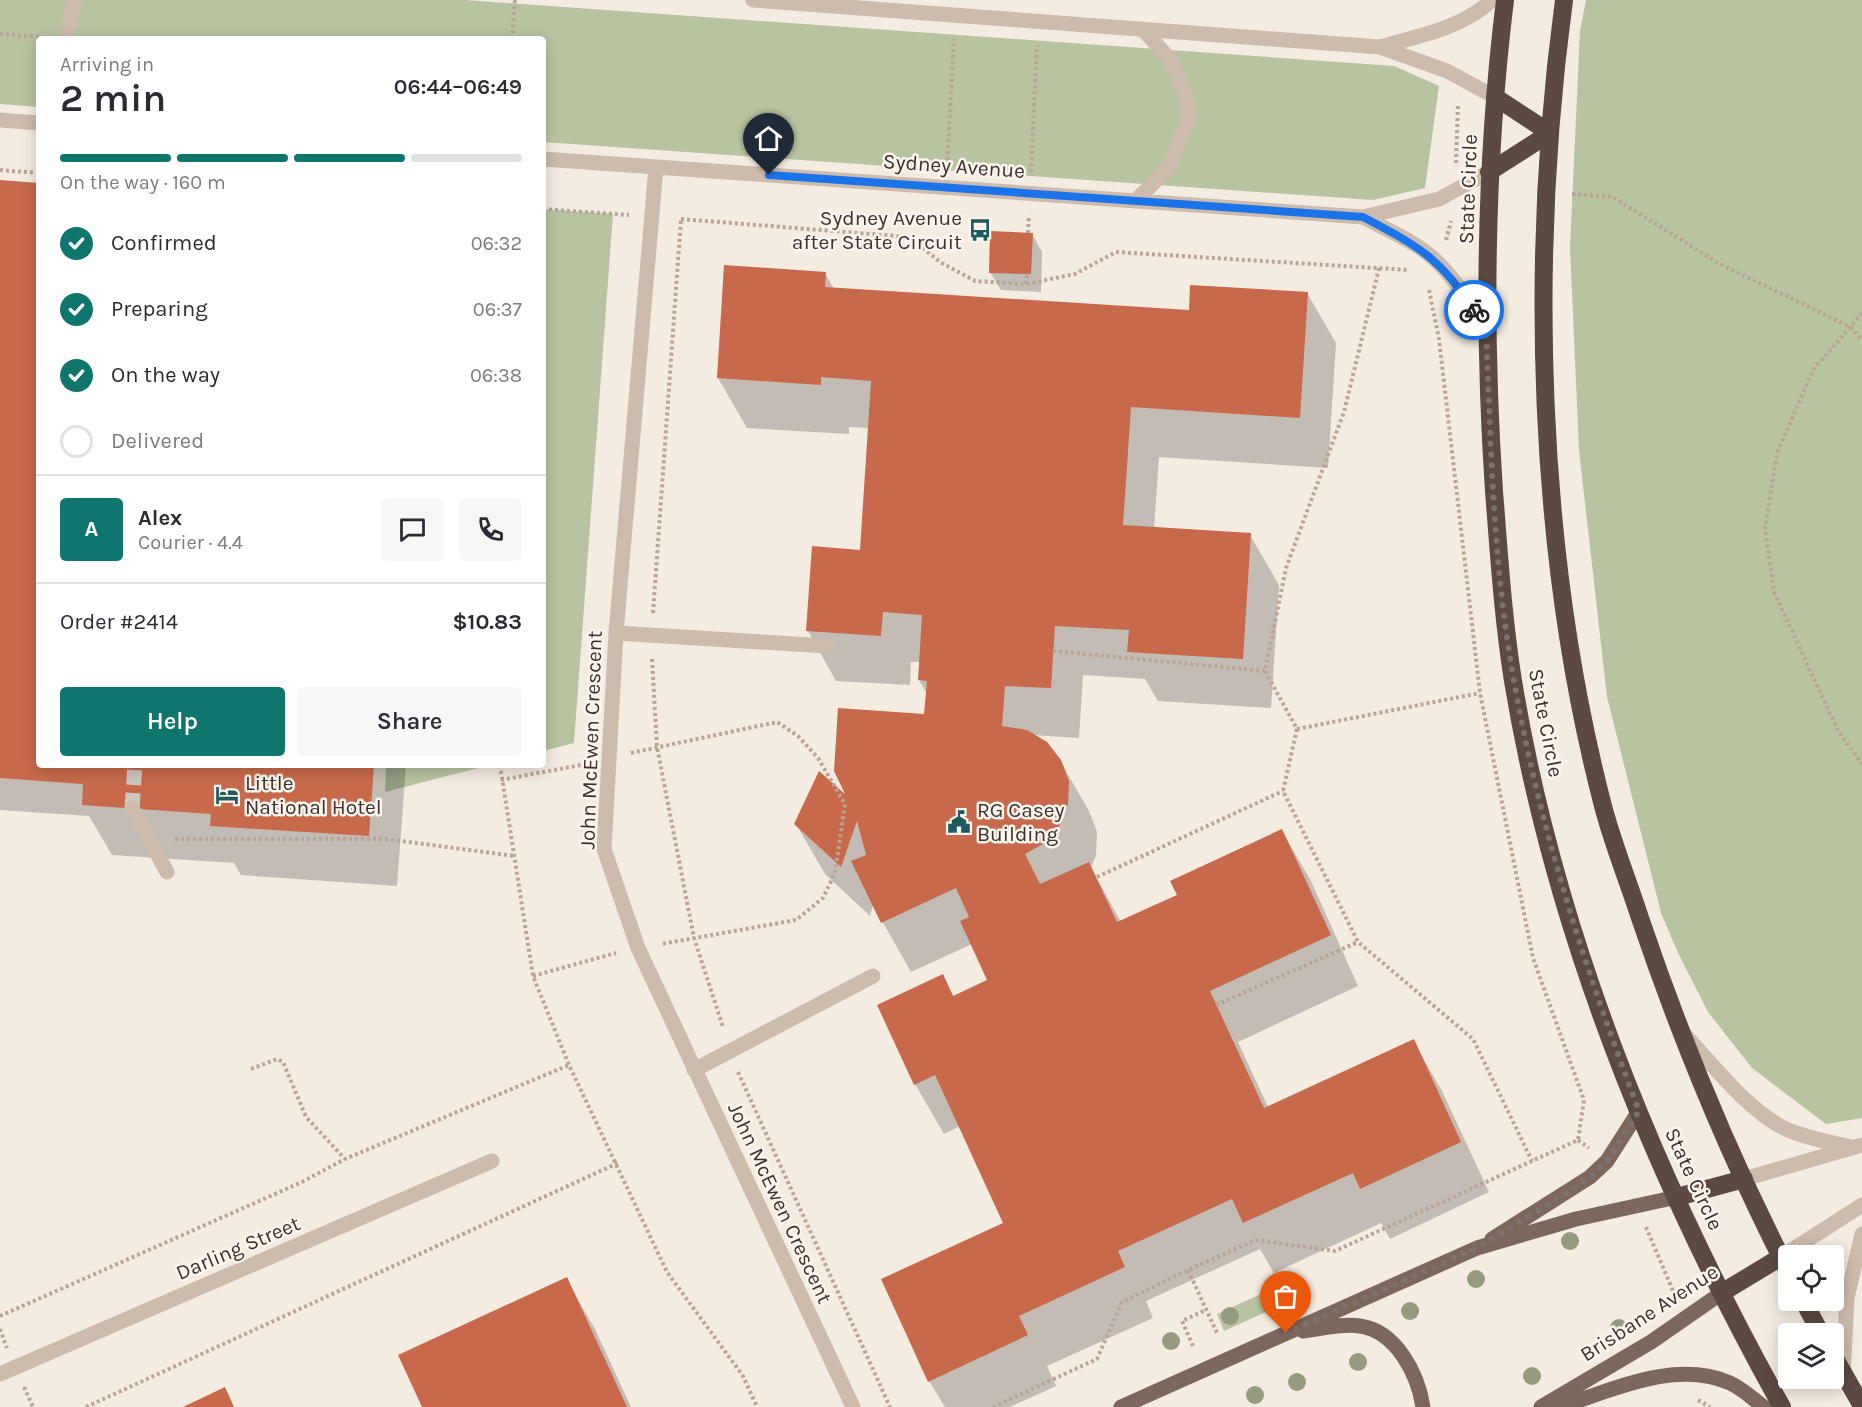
<!DOCTYPE html>
<html lang="en">
<head>
<meta charset="utf-8">
<style>
  :root { --surface:#fff; --page:#f7f7f7; --text:#2b2b33; --muted:#7c7c81; --line:#e1e1e2; --accent:#0f766e }
  body { margin:0; font-family:Karla,sans-serif; background:var(--page); color:var(--text); height:100vh; display:flex; flex-direction:column; font-size:22px; white-space:nowrap }
  * { box-sizing:border-box; margin:0 }
  p { font-size:20px; color:var(--muted) }
  .icon { flex:none; width:33px; height:33px; fill:none; stroke:currentColor; stroke-width:2; stroke-linecap:round; stroke-linejoin:round }
  .map { position:relative; flex:1; overflow:hidden }
  .details { position:absolute; left:36px; top:36px; width:510px; height:732px; display:flex; flex-direction:column; background:var(--surface); border-radius:6px; box-shadow:0 3px 15px #0003 }
  .details>* { flex:none }
  .buttons { position:absolute; left:1778px; top:1245px; display:grid; gap:12px }
  .buttons a { display:grid; place-items:center; width:66px; height:66px; border-radius:6px; background:var(--surface); box-shadow:0 3px 15px #0003; font-size:30px }
  .pin { position:absolute; display:grid; place-items:center; width:51px; height:51px; color:#fff; margin:-62px -26px; border-radius:50% 50% 50% 0; rotate:-45deg; box-shadow:0 0 6px #0007 }
  .pin .icon { rotate:45deg }
  .courier { position:absolute; display:grid; place-items:center; width:60px; height:60px; margin:-30px; border:4px solid #1a73e8; border-radius:50%; background:#fff; color:#222; box-shadow:0 2px 8px #0007 }
  .overview em { font-style:normal; font-weight:600 }
  .overview div { display:flex; flex-direction:column-reverse }
  .overview { display:flex; align-items:center; justify-content:space-between; height:102px; padding:0 24px }
  h1 { font-size:39px; font-weight:600; line-height:45px }
  .bar { display:grid; grid-template-columns:repeat(4,1fr); gap:9px 6px; align-content:center; height:72px; padding:0 24px }
  .bar i { height:8px; border-radius:4px; background:var(--line) }
  .bar .current { background:var(--accent) }
  .bar p { grid-column:span 4 }
  .line { display:flex; align-items:center; gap:15px; padding:0 24px; border-top:2px solid var(--line) }
  .line div { flex:1 }
  .round { display:grid; place-items:center; flex:none; width:63px; height:63px; border-radius:6px; background:var(--page) }
  ol { padding:0 24px; list-style:none }
  li { display:flex; align-items:center; gap:18px; height:66px }
  li p { margin-inline-start:auto }
  li .icon { padding:6px; border-radius:50%; background:var(--accent); color:#fff; stroke-width:4 }
  li:last-child { color:var(--muted) }
  li i { width:33px; height:33px; border:3px solid var(--line); border-radius:50% }
  .button { display:flex; gap:12px; margin-top:auto; padding:12px 24px }
  .button a { flex:1; height:69px; border-radius:6px; background:var(--accent); color:#fff; font-size:24px; font-weight:600; line-height:69px; text-align:center }
  .button a+a { background:var(--page); color:var(--text) }
  .map>svg:first-child { display:block }
  .green { fill:#b8c4a0 }
  .shadow { fill:#0003 }
  .building { fill:#c8694b }
  .lines { fill:none; stroke-linecap:round; stroke-linejoin:round }
  .minor-tunnel { stroke:#cfc6bd; stroke-width:15; stroke-dasharray:15 8; stroke-linecap:butt }
  .path { stroke:#b9a596; stroke-width:4; stroke-dasharray:3 3; stroke-linecap:butt }
  .minor { stroke:#cdbbac; stroke-width:15 }
  .major { stroke:#7d675c; stroke-width:15 }
  .highway { stroke:#5c4a42; stroke-width:18 }
  .tree { fill:#969b7f }
  .done { stroke:#7c716b; stroke-width:6; stroke-dasharray:0 10.8 }
  .route { stroke:#1a73e8; stroke-width:8 }
  .labels { text-anchor:middle; stroke-width:5; stroke-linejoin:round; paint-order:stroke }
  .street-label { font-size:21px; fill:#3b302b; stroke:#fbf5ee }
  .poi-label { font-size:21px; fill:#3b302b; stroke:#fbf5ee; text-anchor:start }
</style>
</head>
<body>
<div class="map">
<svg width="1862" height="1407" viewBox="0 0 1862 1407">
  <rect width="100%" height="100%" fill="#f4ebe1"/>
  <path class="green" d="M0,0H466L1394,66L1439,86L1425,188L1373,200L543,142V39H39V107L0,104Z
    M1586,0H1862V1118L1826,1124L1752,1068L1708,1012L1678,953L1661,913L1607,697L1579,450L1570,248L1580,31Z
    M543,209L613,214L574,743L543,751Z
    M386,765H490L385,792Z
    M1285,1283L1303,1289V1295L1224,1331L1217,1314Z"/>
  <path class="shadow" d="M0,181L39,184V765H406L397,886L241,875L234,863L112,855L89,816L0,810Z
    M1032,234L1042,252L1041,292L1001,290L990,272Z
    M825,273L834,289L1190,311L1307,293L1336,343L1328,468L1159,457L1154,529L1250,535L1279,585L1271,708L1158,701L1145,679L1083,675L1079,738L1033,735L1060,761L1089,811L1097,832L1096,855L1091,868L1121,922L1179,896L1282,831L1311,881L1358,986L1238,1042L1268,1107L1413,1041L1442,1091L1489,1192L1390,1239L1381,1223L1274,1273L1260,1249L1146,1301L1153,1318L1047,1366L1056,1386L1010,1407H945L929,1381L1005,1224L960,1126L944,1134L915,1084L942,976L954,997L989,981L972,944L911,972L873,905L870,916L825,874L796,824L849,800L926,716L927,694L919,680L921,662H911L910,685L836,681L808,631L861,551L869,428L849,427V434L747,428L718,378Z
    M566,1279L595,1329L631,1407H424Z"/>
  <path class="building" d="M0,180L39,183V765H374L369,836L210,826L211,814L82,805L83,784L0,778Z
    M990,231L1033,233L1031,274L989,273Z
    M724,265L826,272L825,287L1189,310L1190,285L1308,292L1300,418L1131,407L1123,525L1251,533L1243,659L1127,652L1129,630L1055,626L1051,688L1005,686L1002,726L1027,730L1047,742L1061,760L1069,781L1068,804L1060,825L1045,843L1025,854L1040,884L1089,862L1117,922L1177,895L1170,881L1282,829L1331,935L1210,991L1264,1108L1414,1039L1461,1142L1360,1189L1353,1173L1243,1223L1232,1199L1118,1251L1125,1267L1019,1316L1028,1335L928,1382L881,1279L1003,1223L935,1075L914,1085L877,1005L943,974L953,996L987,980L960,921L969,917L956,888L881,923L851,861L866,855L857,821L841,867L794,824L819,771L845,794L834,771L838,708L924,714L927,681L918,680L922,615L883,612L881,636L806,631L812,546L860,550L871,381L821,377V385L717,378Z
    M567,1277L627,1407H422L398,1355Z
    M225,1387L234,1407H183Z"/>
  <g class="lines">
    <path class="minor-tunnel" d="M132,808L135,765"/>
    <path class="path" d="M0,34L44,37
      M512,39L515,0
      M1456,163L1458,104
      M947,166L954,39
      M0,170L39,173
      M1031,172L1037,45
      M1572,194L1613,197L1718,263L1850,327L1862,340
      M543,209L629,215
      M681,219L909,237L940,262L975,281L1026,284L1075,274L1116,252L1409,270
      M1028,233L1029,215
      M1446,240L1451,221
      M1379,268L1344,412L1286,568L1265,671L1297,729L1283,791L1358,942L1473,1039L1532,1161
      M1026,284L1027,274
      M1429,290L1439,339L1480,693L1533,958L1584,1100L1578,1140
      M1862,313L1813,370L1777,453L1765,528L1774,592L1837,729L1862,764
      M653,613L681,219
      M1053,651L1265,671
      M652,659L657,747L694,938L723,1027
      M1297,729L1480,693
      M631,753L777,722L798,736L818,758L845,804L835,873L823,898L796,920L661,944
      M500,765L533,976L569,1065L667,1272L743,1376L757,1407
      M501,780L586,764
      M175,839H386L515,856
      M1097,877L1283,791
      M533,976L616,953
      M1216,1005L1358,942
      M251,1069L277,1059L283,1062L306,1117L345,1159
      M738,1072L890,1407
      M1578,1140L1589,1148
      M1646,1227L1676,1298
      M1188,1270L1217,1333
      M0,1316L302,1182L345,1159L569,1065
      M0,1329L7,1348
      M1193,1346L1182,1321L1206,1310
      M24,1387L33,1407
      M1698,1400L1710,1407
      M86,1407L618,1163
      M993,1407L1097,1359L1122,1302L1188,1270L1256,1240L1335,1251L1578,1140"/>
    <path class="minor" d="M753,0L1380,47L1447,71L1495,97
      M67,39L74,0
      M1380,47C1417,36 1463,28 1492,0
      M0,120L39,123
      M543,159L1363,217L1439,199L1489,172
      M656,167L616,633L604,849L638,948L853,1407
      M1135,201L1168,169L1190,115L1185,93L1171,60L1142,29
      M1363,217C1383,228 1405,237 1423,250C1451,270 1468,301 1486,329
      M616,633L827,646
      M132,808L167,872
      M1682,1032C1712,1063 1746,1109 1784,1128C1805,1138 1829,1142 1851,1147
      M694,1070L873,976
      M1744,1179L1862,1145
      M1781,1257L1862,1205
      M0,1374L492,1161
      M1843,1374L1847,1298L1862,1234"/>
    <path class="major" d="M1492,1239L1590,1177L1607,1161L1639,1111
      M1303,1331C1321,1329 1342,1323 1360,1326C1396,1331 1418,1374 1423,1407
      M1121,1407L1477,1248L1576,1219L1677,1197
      M1541,1407L1651,1342L1723,1292
      M1560,1407C1613,1390 1675,1359 1730,1383C1743,1389 1753,1399 1764,1407"/>
    <path class="highway" d="M1505,0C1485,163 1483,327 1494,491C1499,554 1503,618 1513,681C1555,935 1657,1183 1782,1407
      M1564,0C1529,259 1537,552 1603,806C1613,844 1628,881 1640,918C1681,1039 1730,1158 1788,1271
      M1495,97L1550,133
      M1489,172L1550,133
      M1677,1197L1744,1179
      M1723,1292L1781,1257
      M1803,1300L1821,1334
      M1833,1355L1862,1406"/>
  </g>
  <g class="tree">
    <circle cx="1570" cy="1241" r="9"/>
    <circle cx="1476" cy="1279" r="9"/>
    <circle cx="1290" cy="1291" r="9"/>
    <circle cx="1410" cy="1311" r="9"/>
    <circle cx="1230" cy="1316" r="9"/>
    <circle cx="1619" cy="1328" r="9"/>
    <circle cx="1171" cy="1341" r="9"/>
    <circle cx="1358" cy="1362" r="9"/>
    <circle cx="1532" cy="1376" r="9"/>
    <circle cx="1297" cy="1382" r="9"/>
    <circle cx="1255" cy="1395" r="9"/>
  </g>
  <g class="lines">
    <path class="done" d="M1286,1333L1477,1248L1568,1192L1590,1177L1607,1161L1639,1111C1586,971 1540,830 1514,681C1493,566 1491,446 1486,329L1474,310"/>
    <path class="route" d="M769,175L1363,217C1416,245 1441,258 1474,310"/>
  </g>
  <defs>
    <g id="bus-bare" transform="scale(1.8)"><path d="M-5-6H5V4H4V6H2V4H-2V6H-4V4H-5ZM-3.5-4V0h7V-4ZM-3.5 1.2v1.5H-2V1.2ZM2 1.2v1.5H3.5V1.2Z" fill="#1f5a5e" stroke="#fbf5ee" stroke-width="2.5" paint-order="stroke"/></g>
    <g id="hotel-bare" transform="scale(1.8)"><path d="M-6-4.5h1.5V1H6V5H4.5V3h-9V5H-6ZM-4 0a1.8 1.8 0 1 1 3.6 0ZM.5 0V-2.5h3Q6-2.5 6 0Z" fill="#1f5a5e" stroke="#fbf5ee" stroke-width="2.5" paint-order="stroke"/></g>
    <g id="civic-bare" transform="scale(1.8)"><path d="M-.6-6.5H3V-4.5H.6V-3L4-1V1h2V6H-6V1h2V-1L-.6-3ZM-1.2 2.5V6h2.4V2.5Z" fill="#1f5a5e" stroke="#fbf5ee" stroke-width="2.5" paint-order="stroke"/></g>
  </defs>
  <g fill-rule="evenodd">
    <use href="#bus-bare" x="980" y="230"/>
    <use href="#hotel-bare" x="227" y="795"/>
    <use href="#civic-bare" x="959" y="822"/>
  </g>
  <g class="labels">
    <g class="street-label">
      <text transform="translate(954 166) rotate(4)" y="7">Sydney Avenue</text>
      <text transform="translate(1468 189) rotate(-88)" y="7">State Circle</text>
      <text transform="translate(1546 723) rotate(79)" y="7">State Circle</text>
      <text transform="translate(591 740) rotate(-88)" y="7">John McEwen Crescent</text>
      <text transform="translate(1694 1179) rotate(65)" y="7">State Circle</text>
      <text transform="translate(780 1203) rotate(65)" y="7">John McEwen Crescent</text>
      <text transform="translate(238 1248) rotate(-23)" y="7">Darling Street</text>
      <text transform="translate(1649 1313) rotate(-33)" y="7">Brisbane Avenue</text>
    </g>
    <g class="poi-label">
      <text x="962" y="225" text-anchor="end">Sydney Avenue<tspan x="962" dy="24">after State Circuit</tspan></text>
      <text x="245" y="790">Little<tspan x="245" dy="24">National Hotel</tspan></text>
      <text x="977" y="817">RG Casey<tspan x="977" dy="24">Building</tspan></text>
    </g>
  </g>
</svg>
<div class="buttons">
<a><svg class="icon" aria-label="locate" viewBox="0 0 24 24"><circle cx="12" cy="12" r="6"/><path d="M12 2v4M12 18v4M2 12h4M18 12h4"/></svg></a>
<a><svg class="icon" aria-label="layers" viewBox="0 0 24 24"><path d="M12 4l9 5-9 5-9-5zM3 14l9 5 9-5"/></svg></a>
</div>
<div class="pin" style="left:1286px;top:1333px;background:#ea580c"><svg class="icon" aria-label="bag" viewBox="0 0 24 24"><path d="M5 8h14l-1 12H6zM9 8a3 3 0 0 1 6 0"/></svg></div>
<div class="pin" style="left:769px;top:175px;background:#1f2937"><svg class="icon" aria-label="home" viewBox="0 0 24 24"><path d="M3 11l9-7 9 7M6 9v11h12V9"/></svg></div>
<div class="courier" style="left:1474px;top:310px"><svg class="icon" aria-label="bike" viewBox="0 0 24 24"><circle cx="6" cy="16" r="4"/><circle cx="18" cy="16" r="4"/><path d="M6 16l4-8h5l3 8M10 8l3 8H6M13 5h3"/></svg></div>
<section class="details">
<div class="overview"><div><h1>2 min</h1><p>Arriving in</p></div><em>06:44–06:49</em></div>
<div class="bar"><i class="current"></i><i class="current"></i><i class="current"></i><i></i><p>On the way · 160 m</p></div>
<ol>
<li><svg class="icon" aria-label="check" viewBox="0 0 24 24"><path d="M5 12l5 5 9-10"/></svg>Confirmed<p>06:32</p></li>
<li><svg class="icon" aria-label="check" viewBox="0 0 24 24"><path d="M5 12l5 5 9-10"/></svg>Preparing<p>06:37</p></li>
<li><svg class="icon" aria-label="check" viewBox="0 0 24 24"><path d="M5 12l5 5 9-10"/></svg>On the way<p>06:38</p></li>
<li><i></i>Delivered</li>
</ol>
<div class="line" style="height:108px"><b class="round" style="background:var(--accent);color:#fff">A</b><div><b>Alex</b><p>Courier · 4.4</p></div><a class="round"><svg class="icon" aria-label="chat" viewBox="0 0 24 24"><path d="M4 5h16v11H9l-5 4z"/></svg></a><a class="round"><svg class="icon" aria-label="phone" viewBox="0 0 24 24"><path d="M5 4h4l2 5-3 2q2 4 5 5l2-3 5 2v4C11 20 4 13 5 4z"/></svg></a></div>
<div class="line" style="height:78px"><div>Order #2414</div><b>$10.83</b></div>
<div class="button"><a>Help</a><a>Share</a></div>
</section>
</div>
</body>
</html>
